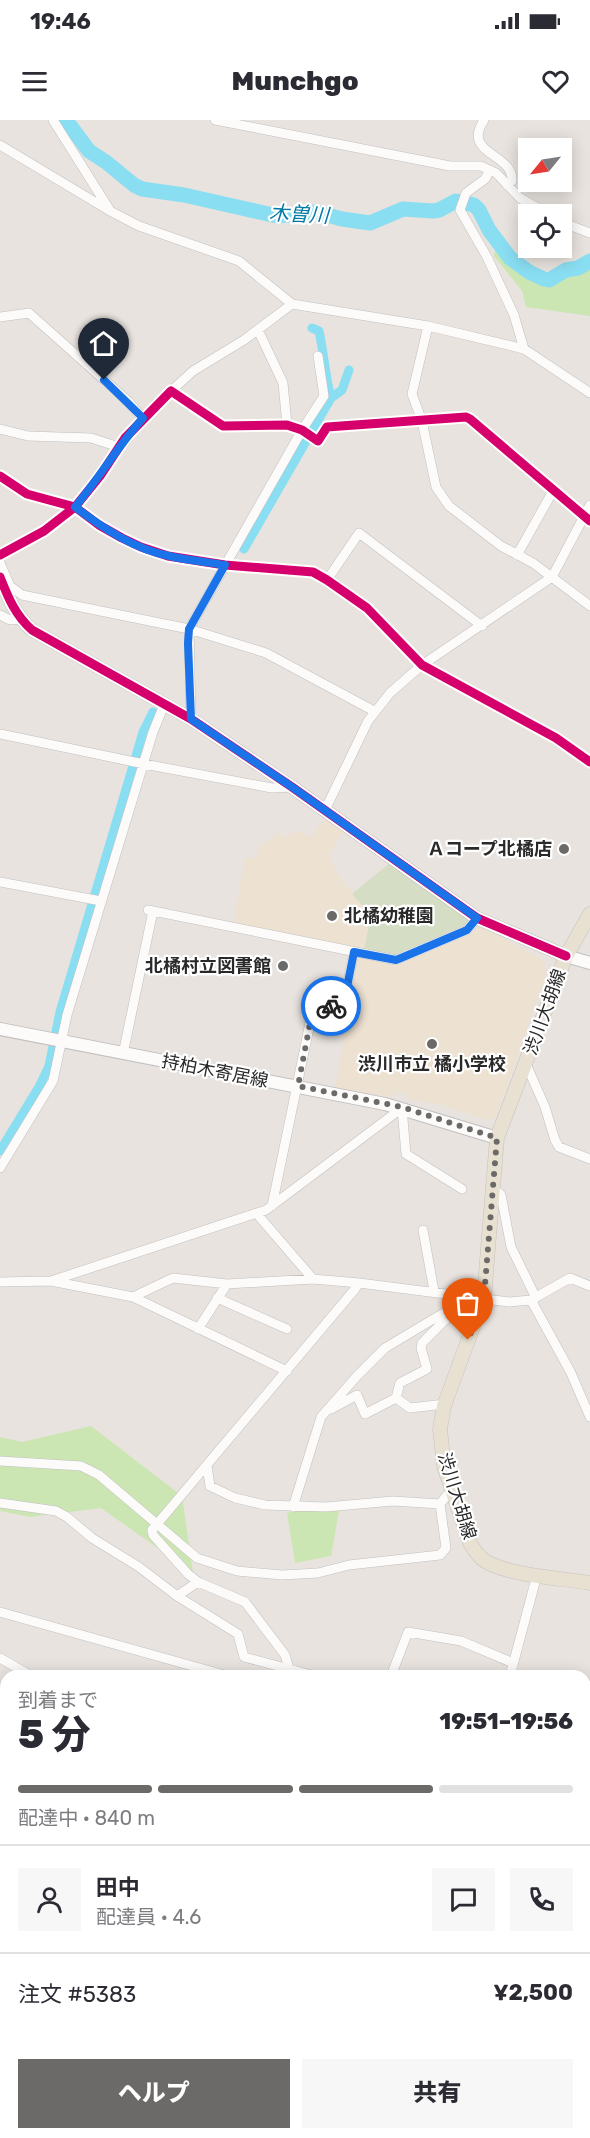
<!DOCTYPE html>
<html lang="ja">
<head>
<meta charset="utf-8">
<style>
  :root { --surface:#fff; --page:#f7f7f7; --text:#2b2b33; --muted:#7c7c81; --line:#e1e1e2; --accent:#6c6a68 }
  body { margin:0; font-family:Rubik,"Noto Sans JP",sans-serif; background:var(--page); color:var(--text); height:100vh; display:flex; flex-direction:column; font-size:22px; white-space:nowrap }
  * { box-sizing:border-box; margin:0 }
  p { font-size:20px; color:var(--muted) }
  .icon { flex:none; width:33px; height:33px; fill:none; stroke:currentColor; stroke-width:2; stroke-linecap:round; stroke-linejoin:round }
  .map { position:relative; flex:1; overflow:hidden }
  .panel { position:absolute; left:0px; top:1550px; width:591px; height:470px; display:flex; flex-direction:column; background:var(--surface); border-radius:18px 18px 0 0; box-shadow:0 3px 15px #0003 }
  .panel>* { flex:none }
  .needle { width:39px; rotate:240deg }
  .tools { position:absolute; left:518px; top:18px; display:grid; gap:12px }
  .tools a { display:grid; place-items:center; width:54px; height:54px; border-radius:0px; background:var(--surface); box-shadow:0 3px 15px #0003; font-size:30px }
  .pin { position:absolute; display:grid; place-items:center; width:51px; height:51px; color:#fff; margin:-62px -26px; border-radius:50% 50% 50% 0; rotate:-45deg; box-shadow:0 0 6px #0007 }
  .pin .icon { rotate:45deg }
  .courier { position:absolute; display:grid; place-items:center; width:60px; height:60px; margin:-30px; border:4px solid #1a73e8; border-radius:50%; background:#fff; color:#222; box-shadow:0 2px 8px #0007 }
  .summary em { font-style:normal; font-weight:800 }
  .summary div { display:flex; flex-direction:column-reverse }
  .summary { display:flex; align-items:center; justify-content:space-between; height:102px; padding:0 18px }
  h1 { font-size:39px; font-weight:800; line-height:45px }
  .bar { display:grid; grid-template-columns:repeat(4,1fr); gap:9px 6px; align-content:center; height:72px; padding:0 18px }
  .bar i { height:8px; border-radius:4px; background:var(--line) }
  .bar .current { background:var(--accent) }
  .bar p { grid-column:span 4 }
  .line { display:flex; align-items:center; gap:15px; padding:0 18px; border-top:2px solid var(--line) }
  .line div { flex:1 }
  .round { display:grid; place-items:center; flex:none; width:63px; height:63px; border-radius:0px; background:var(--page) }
  .cta { display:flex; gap:12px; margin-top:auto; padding:12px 18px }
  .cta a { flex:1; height:69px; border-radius:0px; background:var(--accent); color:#fff; font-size:24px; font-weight:800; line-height:69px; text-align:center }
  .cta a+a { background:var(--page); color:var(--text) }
  .status { display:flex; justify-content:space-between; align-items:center; height:42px; padding:0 30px; background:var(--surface); direction:ltr }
  .status svg { height:16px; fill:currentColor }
  header { display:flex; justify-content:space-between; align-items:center; height:78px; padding:0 18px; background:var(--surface); font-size:27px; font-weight:800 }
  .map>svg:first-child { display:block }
  .education { fill:#ede1d1 }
  .green { fill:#cbe6b3 }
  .cemetery { fill:#d5dec4 }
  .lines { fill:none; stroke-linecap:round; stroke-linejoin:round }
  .canal { stroke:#8adef2; stroke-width:9 }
  .river { stroke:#8adef2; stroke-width:15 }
  .street-casing { stroke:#c1bfc0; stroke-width:10 }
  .secondary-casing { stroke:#c1bfc0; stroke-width:14 }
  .primary-casing { stroke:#c4c2c0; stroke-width:15 }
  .street { stroke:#fcfbfa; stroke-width:9 }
  .secondary { stroke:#fcfbfa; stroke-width:12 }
  .primary { stroke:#e8e0d1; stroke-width:14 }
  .cycleway-casing { stroke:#fff; stroke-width:13 }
  .cycleway { stroke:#d6006c; stroke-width:9 }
  .done { stroke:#6c6a68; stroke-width:6; stroke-dasharray:0 10.8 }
  .route { stroke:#1a73e8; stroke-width:8 }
  .poi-dot { fill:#6c6a68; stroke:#fff; stroke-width:2 }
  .labels { text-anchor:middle; stroke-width:4.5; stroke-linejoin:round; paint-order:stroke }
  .poi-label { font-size:18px; font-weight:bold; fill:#292929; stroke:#fff; text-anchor:end }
  .street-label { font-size:18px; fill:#292929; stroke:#fff }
  .water-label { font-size:20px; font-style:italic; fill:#0079a6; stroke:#fff }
</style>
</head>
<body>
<div class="status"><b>19:46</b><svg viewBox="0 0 49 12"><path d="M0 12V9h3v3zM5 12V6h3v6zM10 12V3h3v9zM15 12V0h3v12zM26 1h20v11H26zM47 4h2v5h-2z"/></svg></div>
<header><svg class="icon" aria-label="menu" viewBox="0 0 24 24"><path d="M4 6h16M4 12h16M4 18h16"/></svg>Munchgo<svg class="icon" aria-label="heart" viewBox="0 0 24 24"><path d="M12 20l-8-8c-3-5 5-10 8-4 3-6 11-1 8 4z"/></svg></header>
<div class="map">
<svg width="590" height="2018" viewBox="0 0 590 2018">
  <rect width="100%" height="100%" fill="#e8e3de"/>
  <path class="education" d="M324,699L343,712L328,735L338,755L371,795L364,830L233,803L245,738H256L259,726L280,713L284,718L298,710L311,717Z
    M476,803L543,840L547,851L496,996L487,1000L439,984L407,979L408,974L395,972L394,977L335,969L357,836Z"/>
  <path class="green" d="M496,124L517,146L547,162L567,152L590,144V196L526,187L522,171L494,136Z
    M91,1306L182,1376L193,1453L101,1388L30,1397L0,1391V1317L22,1322Z
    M341,1380L331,1436L295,1443L287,1393Z
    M33,2013H195L204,2015V2018H34Z"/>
  <path class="cemetery" d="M390,743L471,800L466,807L398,837L364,830L371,795L352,774Z"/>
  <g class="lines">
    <path class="canal" d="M312,208L319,211C324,233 325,256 331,278
      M244,429L331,278L342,270L349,250
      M0,1031L40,965L49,946L60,892L143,612L153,592"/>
    <path class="river" d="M66,0L89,31L106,42L134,65L142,69L184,75L277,96L316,92L342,99L370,103L403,89L433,91L439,90L456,81L474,85L479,90L489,110L510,138L529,152L544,159L549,160L566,150L578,148L590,141"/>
    <g class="street-casing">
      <path id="street" d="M53,0L109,89
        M215,0L450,46H481L496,53L520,78L548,94
        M484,0C461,35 514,33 512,61L507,65
        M0,25L110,91L139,106L239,141L292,184L428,206L524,229L590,273
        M490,50L485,59L466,73L460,90L487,137L514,195L524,229
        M561,102L590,113
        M0,197L29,193L128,281L143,299
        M428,206L412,274L422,301L436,367L449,386L501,426L533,443L590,486
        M258,210L283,263L287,305
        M171,271L193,251L244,220L292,184
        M0,309L28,316L91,318L119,327
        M0,356L27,374L75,387L99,405L122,418L141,427L168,436L225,445L313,452L327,460L367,488L422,545L556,618L590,642
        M0,435L44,411L75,387L100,356L125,318L171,271L223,306L287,305L302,310L318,321L327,307L466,297L470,299L590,401
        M517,435L553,371
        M0,443L10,466L22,475L189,509L266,533L374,591
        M327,460L359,413L482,506
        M0,495L10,500L20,499
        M191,599L189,509L302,310L324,276L318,236
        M0,614L144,644L272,668L292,667
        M325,690L368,601L390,573L422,545L552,457L590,385
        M0,762L101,781
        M148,790L396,840L467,810L477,798
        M123,934L153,791
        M526,944L545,987L555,1020L559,1027L590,1039
        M402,988L406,1034L462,1069
        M0,1048L53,961L67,895L153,612L164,585
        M493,1068L501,1075L511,1127L536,1178
        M272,1086L311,898L345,877L354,832
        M256,1093L313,1159
        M423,1110L434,1171
        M51,1161L133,1177L173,1158L227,1164L313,1159L359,1163L509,1182L531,1180L571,1253L590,1297
        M0,1162L51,1161L266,1090L402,988
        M133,1177L287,1251
        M217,1178L287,1209
        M531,1180L570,1158L590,1166
        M198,1209L227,1164
        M396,1278L400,1263L427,1249L421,1228L422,1223L453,1192V1189
        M331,1289L357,1275L365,1294L396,1278L410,1288L445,1284
        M0,1341L81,1346L99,1355L197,1438L237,1451L282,1455L318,1453L349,1445L440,1435L446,1428L440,1384
        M207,1346L210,1366L235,1378L265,1385L326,1387L393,1381L440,1384L451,1370
        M0,1383L56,1391L67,1397L92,1418L139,1447L177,1476L198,1462L188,1454L153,1415L152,1410L355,1169L359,1163
        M293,1387L321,1297L357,1256L385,1228L472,1176
        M198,1462L245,1482L285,1535L289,1548
        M177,1476L238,1514L244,1537L315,1556
        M0,1492L228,1556
        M0,1538L31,1556
        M391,1556L408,1512L461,1521L513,1543
        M510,1556L537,1455
        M0,1594L6,1602
        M585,1655L590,1657
        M585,1800L590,1802
        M0,1848L6,1850
        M0,1962L6,1963
        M585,1989L590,1985
        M226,2018L233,2013"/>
    </g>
    <g class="secondary-casing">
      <path id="secondary" d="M0,457C8,477 15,495 32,510L191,599L292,667L477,798L566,836L590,843
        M0,909L385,984L497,1018"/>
    </g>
    <g class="primary-casing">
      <path id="primary" d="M590,794L566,836L497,1018L484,1177L444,1286L440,1309L444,1346L470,1423C474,1430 479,1437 485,1441C510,1456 561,1458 590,1463"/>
    </g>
    <use href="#street" class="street"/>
    <use href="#secondary" class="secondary"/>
    <use href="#primary" class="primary"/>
    <g class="cycleway-casing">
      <path id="cycleway" d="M0,356L27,374L75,387L99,405L122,418L141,427L168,436L225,445L313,452L327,460L367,488L422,545L556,618L590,642
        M0,435L44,411L75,387L100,356L125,318L171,271L223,306L287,305L302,310L318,321L327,307L466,297L470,299L590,401
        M0,457C8,477 15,495 32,510L191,599L292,667L477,798L566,836"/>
    </g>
    <use href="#cycleway" class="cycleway"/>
  </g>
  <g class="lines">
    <path class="done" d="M331,886L311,898L298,966L402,987L497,1018L484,1177L468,1220"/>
    <path class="route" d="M104,260L143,298C118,326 99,358 75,387C103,408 134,429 169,436C187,440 206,442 225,445L189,509L188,523L191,599L292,667L477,798L467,810L401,838L396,840L354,832L345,877L331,886"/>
  </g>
  <g class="poi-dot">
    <circle cx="564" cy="729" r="6"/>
    <circle cx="332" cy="796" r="6"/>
    <circle cx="283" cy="846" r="6"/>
    <circle cx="432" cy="924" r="6"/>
  </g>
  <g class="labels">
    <g class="poi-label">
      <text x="552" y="735">Ａコープ北橘店</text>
      <text x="344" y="802" text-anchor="start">北橘幼稚園</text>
      <text x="271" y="852">北橘村立図書館</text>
      <text x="432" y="950" text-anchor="middle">渋川市立 橘小学校</text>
    </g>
    <g class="street-label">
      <text transform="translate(545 892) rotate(-70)" y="6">渋川大胡線</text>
      <text transform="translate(215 951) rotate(11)" y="6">持柏木寄居線</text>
      <text transform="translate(457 1376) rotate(73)" y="6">渋川大胡線</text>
    </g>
    <g class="water-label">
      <text transform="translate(299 94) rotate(3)" y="7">木曽川</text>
    </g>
  </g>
</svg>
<div class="tools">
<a><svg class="needle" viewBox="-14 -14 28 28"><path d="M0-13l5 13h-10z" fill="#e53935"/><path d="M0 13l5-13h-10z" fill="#7c7c81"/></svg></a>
<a><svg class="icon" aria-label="locate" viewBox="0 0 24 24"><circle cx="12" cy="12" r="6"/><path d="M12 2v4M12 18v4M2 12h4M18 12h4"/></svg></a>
</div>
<div class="pin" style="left:468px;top:1220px;background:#ea580c"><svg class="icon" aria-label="bag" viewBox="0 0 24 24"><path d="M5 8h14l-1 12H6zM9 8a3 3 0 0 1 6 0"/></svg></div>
<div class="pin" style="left:104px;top:260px;background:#1f2937"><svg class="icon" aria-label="home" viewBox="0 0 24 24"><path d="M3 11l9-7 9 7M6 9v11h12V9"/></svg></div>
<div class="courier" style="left:331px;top:886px"><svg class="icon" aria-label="bike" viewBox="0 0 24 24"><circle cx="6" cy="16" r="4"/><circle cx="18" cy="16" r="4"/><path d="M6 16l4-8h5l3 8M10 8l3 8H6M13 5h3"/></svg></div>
<section class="panel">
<div class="summary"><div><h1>5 分</h1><p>到着まで</p></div><em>19:51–19:56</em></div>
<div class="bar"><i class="current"></i><i class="current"></i><i class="current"></i><i></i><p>配達中 · 840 m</p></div>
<div class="line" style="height:108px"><a class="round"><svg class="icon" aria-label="person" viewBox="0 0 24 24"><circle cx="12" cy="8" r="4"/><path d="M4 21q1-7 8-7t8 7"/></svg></a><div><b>田中</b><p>配達員 · 4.6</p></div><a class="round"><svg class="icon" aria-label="chat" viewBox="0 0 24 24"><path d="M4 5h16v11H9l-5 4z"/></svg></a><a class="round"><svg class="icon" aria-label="phone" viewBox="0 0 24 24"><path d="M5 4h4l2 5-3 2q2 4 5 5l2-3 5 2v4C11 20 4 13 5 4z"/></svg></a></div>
<div class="line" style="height:78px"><div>注文 #5383</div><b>¥2,500</b></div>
<div class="cta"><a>ヘルプ</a><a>共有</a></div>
</section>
</div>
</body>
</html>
